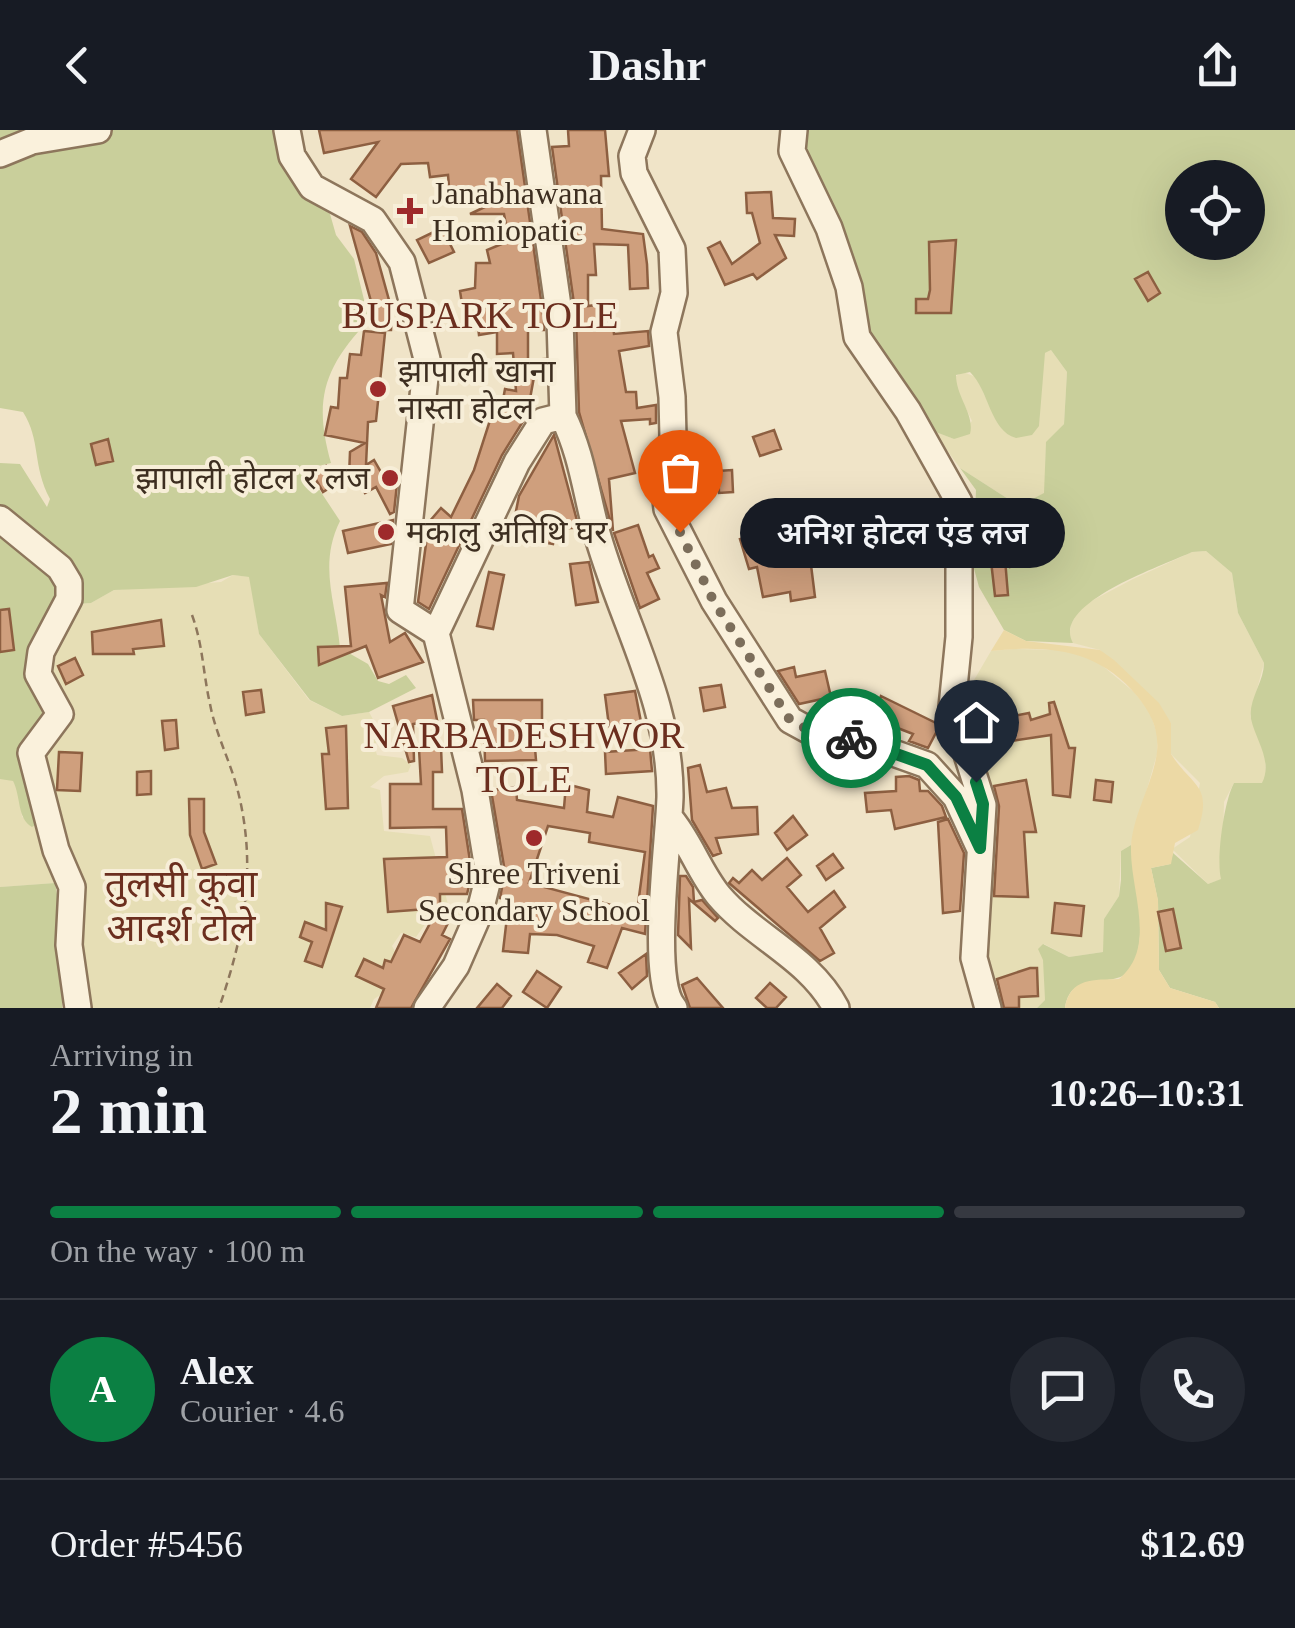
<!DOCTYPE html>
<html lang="en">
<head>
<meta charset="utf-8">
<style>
  :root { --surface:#171b24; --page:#242831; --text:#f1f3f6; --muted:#9ea1a6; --line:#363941; --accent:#0b8043 }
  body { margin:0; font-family:"Times New Roman","Noto Sans Devanagari",serif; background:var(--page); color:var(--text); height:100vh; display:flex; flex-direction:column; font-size:38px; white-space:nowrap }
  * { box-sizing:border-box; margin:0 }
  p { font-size:32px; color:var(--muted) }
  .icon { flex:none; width:55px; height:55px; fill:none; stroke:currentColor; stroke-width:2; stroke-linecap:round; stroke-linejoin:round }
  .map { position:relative; height:878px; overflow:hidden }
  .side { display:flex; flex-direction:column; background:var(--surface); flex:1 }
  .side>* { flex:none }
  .controls { position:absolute; left:1165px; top:30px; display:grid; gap:20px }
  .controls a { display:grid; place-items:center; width:100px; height:100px; border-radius:50%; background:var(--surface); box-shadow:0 10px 40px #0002; font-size:50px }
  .pin { position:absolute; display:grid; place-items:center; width:85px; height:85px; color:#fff; margin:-102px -42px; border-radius:50% 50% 50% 0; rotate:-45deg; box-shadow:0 0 10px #0007 }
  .pin .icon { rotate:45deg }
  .courier { position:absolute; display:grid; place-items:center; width:100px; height:100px; margin:-50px; border:8px solid #0b8043; border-radius:50%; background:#fff; color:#222; box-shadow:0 2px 12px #0007 }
  .bubble { position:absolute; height:70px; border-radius:35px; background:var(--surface); box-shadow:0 10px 40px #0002; font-size:32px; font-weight:600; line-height:70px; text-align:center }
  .summary em { font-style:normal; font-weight:600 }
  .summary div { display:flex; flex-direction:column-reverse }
  .summary { display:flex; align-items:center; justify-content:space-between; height:170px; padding:0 50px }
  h1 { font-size:65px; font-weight:600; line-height:75px }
  .bar { display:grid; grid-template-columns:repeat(4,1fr); gap:15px 10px; align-content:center; height:120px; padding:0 50px }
  .bar i { height:12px; border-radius:8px; background:var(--line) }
  .bar .selected { background:var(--accent) }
  .bar p { grid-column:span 4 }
  .line { display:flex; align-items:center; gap:25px; padding:0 50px; border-top:2px solid var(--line) }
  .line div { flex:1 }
  .round { display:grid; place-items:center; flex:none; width:105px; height:105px; border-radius:52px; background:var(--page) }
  header { display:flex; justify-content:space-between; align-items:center; height:130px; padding:0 50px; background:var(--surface); font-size:45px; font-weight:600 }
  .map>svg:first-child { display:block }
  .farmland { fill:#e6deb5 }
  .green { fill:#c9cf9b; fill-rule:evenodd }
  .sand { fill:#ecd9a5 }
  .building { fill:#cf9f7d; stroke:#8d5f41; stroke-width:2.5; fill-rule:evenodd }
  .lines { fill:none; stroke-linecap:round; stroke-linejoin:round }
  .minor-casing { stroke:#8d765c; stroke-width:30 }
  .path { stroke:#8d765c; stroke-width:2.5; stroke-dasharray:8 5; stroke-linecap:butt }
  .minor { stroke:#faf1dc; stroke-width:25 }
  .done { stroke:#7c6e5b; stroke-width:10; stroke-dasharray:0 18 }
  .route { stroke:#0b8043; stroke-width:12 }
  .poi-dot { fill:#9e2a2b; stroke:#f7eed8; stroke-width:4 }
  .labels { text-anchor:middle; stroke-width:8; stroke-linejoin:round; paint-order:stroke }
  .poi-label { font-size:32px; fill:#3d2e20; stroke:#f7eed8; text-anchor:start }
  .quarter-label { font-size:38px; fill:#6b2e1e; stroke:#f7eed8 }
</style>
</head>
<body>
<header><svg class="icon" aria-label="back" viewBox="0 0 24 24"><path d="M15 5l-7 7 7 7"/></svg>Dashr<svg class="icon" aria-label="share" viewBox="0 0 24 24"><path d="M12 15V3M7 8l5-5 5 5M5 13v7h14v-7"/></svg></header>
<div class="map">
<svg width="1295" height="878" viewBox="0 0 1295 878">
  <rect width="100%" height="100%" fill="#f0e4c8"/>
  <path class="farmland" d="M1051,220L1067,242L1064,294L1046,313L1045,363L1019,376L960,338L933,301L954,309L972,291L956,258V246L963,242L976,247L998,294L1039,296L1041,246L1045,223Z
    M1206,421L1232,443L1238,483L1264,533L1250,586L1265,626L1266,647L1263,653H1234L1224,672L1222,749L1208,754L1172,719L1190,707L1200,653L1171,624V593L1100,520L1073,513L1069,508L1071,494L1082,476L1133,449L1192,422Z
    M233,445L250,447L259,504L309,570L342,586L369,582L382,606L374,615L377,625L402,628L411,635L408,642L384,646L370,657L380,660L384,701L430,706L449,778L431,786L416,807L401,803L392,816L398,827L388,860L374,869L370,878H83L66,714L43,638L46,619L65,603L68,581L51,551L61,497L77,474L91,473L114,460L221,452Z
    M1013,519L1058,520L1092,527L1134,562L1150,582L1157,604V624L1131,715L1121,721L1119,766L1104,789L1106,817L1103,822L1069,827L1044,814L1045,870L1037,878H991L978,832L963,569L991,521Z
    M4,648L13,651L20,664L22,687L38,693L55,753L0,757V649Z"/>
  <path class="green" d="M0,0H277L299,60L330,84L336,105L354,129L369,190C324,237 313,270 331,333L314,337L309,344L340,391C318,436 336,472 340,518L368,534L378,551L389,554L406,545L416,558L369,582L342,586L310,570L259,504L249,447L233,445L196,457L114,460L91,473L77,474L0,382V333L20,334L47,377L50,369C32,335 41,310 23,282L0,278Z
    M803,0H1295V878H1219L1215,872L1170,858L1159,840L1158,771L1151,738L1170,734L1173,723L1208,754L1221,749C1216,729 1224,671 1234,653H1262C1273,631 1256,611 1251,589C1248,570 1264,552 1264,533L1238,483L1232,443L1206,421L1192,422C1165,435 1050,473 1073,513L1026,511L1004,500L979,457L973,435L976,360L960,338L1019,376L1044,363L1046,312L1064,294L1067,242L1051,220L1045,223L1039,296L1032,305L1016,308C990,301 989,260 970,242L956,245C956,267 975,284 970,304L954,309L933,301L885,260L797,17ZM1182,48H1248V112H1182Z
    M0,394L65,461L51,492L47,579L19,629L38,693L32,697C17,689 21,666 13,651L0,649V522L14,520L10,485L0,486Z
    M1131,715C1133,752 1148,794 1135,831C1122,867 1072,833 1065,878H1037L1045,870L1043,830L1038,819L1043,814L1069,827L1103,822L1104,789L1119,766L1121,750V721Z
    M55,753L63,798L62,878H0V757Z"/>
  <path class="sand" d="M1004,500L1026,511L1100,520L1114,530L1159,573L1171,593V624C1192,657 1213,654 1198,700L1175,713L1171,734L1151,738L1158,770L1159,840L1170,858L1215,872L1219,878H1065C1070,847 1094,850 1119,849C1158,817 1130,761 1131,718C1132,686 1153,654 1157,622C1159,599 1151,583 1137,566C1098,519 1049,515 991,521Z"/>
  <path class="building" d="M319,0H517L544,191V200H528V230L545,229L546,246L534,247L527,285L502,325L429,479L418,472L429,392L441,378L451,387L474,340L492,284L500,286L505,259L516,261L513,223L497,224V202L479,205L475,172L462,174L460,161L475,158L476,133H490L487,120L509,111L504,84H470L510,65L450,69L448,45L430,47L428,33L401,34L376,67L351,49L378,12L324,23Z
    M568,0H605L609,46H601L602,99L643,104L647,134L648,158L630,159L628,115L594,114L596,145H588V176L611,173L614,204L648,201L649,216L619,221L626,262H636L637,278L656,275V293L650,294V289L621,291L635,343L609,349L613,401L579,282L576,188L552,17L569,16Z
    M771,62L773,88L795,89L794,106L775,105L786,128L757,149L753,144L725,155L708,118L720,112L732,134L760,113L752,83H747L746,63Z
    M350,96L362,102L376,123L392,181L391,200H379Z
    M442,98L454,122L429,133L417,110Z
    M956,110L951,183H916V169H928L930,160L929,112Z
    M1148,142L1160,163L1148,171L1135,149Z
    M364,201L385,203L376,291L368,292L366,335L374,330L389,356L397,354L394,382L390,384L376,357L365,363L354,344L349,347L350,322L365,313L325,305L331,277L338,278L340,248H347L350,224L361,225Z
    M774,300L781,319L760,326L753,307Z
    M554,305L579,398H556L553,414L511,406L519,366Z
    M108,309L113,331L96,335L91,314Z
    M326,336L336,354L323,362L312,343Z
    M732,340L733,362L719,363L718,341Z
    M1027,389L1031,411L1020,414L1025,433L1010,437L1002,394Z
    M393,390L391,414L348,423L343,401Z
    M638,395L649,427L653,425L659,438L647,443L659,469L640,478L614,403Z
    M761,403L764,412L807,403L815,467L791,471L790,462L763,467L757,437L749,439L740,409Z
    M1005,429L1008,465L995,466L991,431Z
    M589,432L598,472L576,475L570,434Z
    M489,442L504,445L493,499L477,496Z
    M387,453L385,467L381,465L390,512L405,503L423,532L378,548L366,516L319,535L318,517L351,516L345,457Z
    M9,479L14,520L0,522V480Z
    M161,490L164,516L133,519L134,524H93L92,502Z
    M75,528L83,545L66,554L58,536Z
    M794,537L796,547L825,541L831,567L799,574L778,541Z
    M721,555L725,577L704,581L700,558Z
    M261,560L264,582L246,585L243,562Z
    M635,561L641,592L609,596L605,565Z
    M432,565L437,590L413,594L414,631L409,632L393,576Z
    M881,566L940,595L928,618L909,611L913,604L872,588Z
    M473,570H542V605L534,606L536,630L485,631L484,590H474Z
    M1054,572L1069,618H1075L1070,667L1053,665L1051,605L991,614L987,591L1029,583L1031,590L1050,584L1049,573Z
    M176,590L178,618L165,620L162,591Z
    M346,596L348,678L326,679L322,624H329L326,598Z
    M441,617L442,642H433V679H462L472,744L467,764H440V778L388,782L384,729L447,727L446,697L390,698V654H421L419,619Z
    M650,619L652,641L606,644L605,622Z
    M59,622L82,623L80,661L57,660Z
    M700,635L707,662L726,658L732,678L757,677L758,704L716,708L721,723L713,726L692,690L688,638Z
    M151,641V664L137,665V642Z
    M909,646L919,650L920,661H928L942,676L946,687L895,699L891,680L867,682L865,663L896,661V647Z
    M1026,650L1036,702H1024L1028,767L994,766L999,676L994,656Z
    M1096,650L1113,652L1111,672L1094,670Z
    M566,654L589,660L587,682L613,687L618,667L653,676L645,804L622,798L607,838L588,832L594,816L557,805L530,804L528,823L503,821L509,770L500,768L505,742L491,660L516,657L517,670L564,678ZM548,696L590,703L589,712L645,722L637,782L529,753Z
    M189,669H204V702L216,734L202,739L190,705Z
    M793,686L807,705L787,720L775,703Z
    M948,689L964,723L960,781L943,783L938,692Z
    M833,724L843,738L826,750L817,736Z
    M787,728L801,745L787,757L808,782L834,761L845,777L820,798L834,823L820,831L729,753L733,748L739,753L752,740L762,750Z
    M680,746H686L693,757L694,772L702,770L718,788L715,791L689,769L691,818L678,805Z
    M326,773L342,777L322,837L305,831L312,812L300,807L305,792L326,800Z
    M1055,773L1084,776L1081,806L1052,803Z
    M1173,779L1181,818L1166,821L1158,782Z
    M434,786L448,793L442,805L450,809L411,878H376L384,859L356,846L364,829L383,838L385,830L391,832L404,805L420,812Z
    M646,824L647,846L632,859L619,843Z
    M1030,838H1037L1038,866L1019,867V878H1004L997,849Z
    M537,841L561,857L547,878L523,862Z
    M697,848L723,878H690L682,855Z
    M770,853L786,867L776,878H767L756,868Z
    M497,854L511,866L502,878H477Z"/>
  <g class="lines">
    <g class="minor-casing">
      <path id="minor" d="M287,0L292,26L312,57L373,90L402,132L427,229L400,480L436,503L475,660L489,745L480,781L456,836L427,878
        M642,0L632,26L634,43L672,119L674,163L664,202L672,267L673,307L664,350L667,379L714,471L790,590L812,602L846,606L927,635L956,667L980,719
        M794,0L792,21L829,98L849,157L857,207L908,281L959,372V507L952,577L983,675L974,828L988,878
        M0,24L32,11L98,0
        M563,286C581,323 585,357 595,396C619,488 671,569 670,667C669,709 649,851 674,878
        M0,389L60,438L69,453V469L41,522L38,544L60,584L31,623L56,720L72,757L69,815L78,878
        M436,503L517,332L543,291L563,286L560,190L533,0
        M669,687C690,711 699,742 719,766C754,807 810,828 836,878"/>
    </g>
    <path class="path" d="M192,485C203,515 203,543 210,574C215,601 228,627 236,654C258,733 245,803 219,878"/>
    <use href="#minor" class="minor"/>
  </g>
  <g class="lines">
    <path class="done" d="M680,402L714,472L790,590L812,602L851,608"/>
    <path class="route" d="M851,608L927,635L956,667L980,718L983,674L976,652"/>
  </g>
  <g class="poi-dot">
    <path d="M405 66h10v10h10v10h-10v10h-10v-10h-10v-10h10z"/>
    <circle cx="378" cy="259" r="10"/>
    <circle cx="390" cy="348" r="10"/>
    <circle cx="386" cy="402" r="10"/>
    <circle cx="534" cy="708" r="10"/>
  </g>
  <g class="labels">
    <g class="poi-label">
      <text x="432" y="74">Janabhawana<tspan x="432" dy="37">Homiopatic</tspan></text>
      <text x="398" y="252">झापाली खाना<tspan x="398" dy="37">नास्ता होटल</tspan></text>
      <text x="370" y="359" text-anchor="end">झापाली होटल र लज</text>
      <text x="406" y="413">मकालु अतिथि घर</text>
      <text x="534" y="754" text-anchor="middle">Shree Triveni<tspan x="534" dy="37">Secondary School</tspan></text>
    </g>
    <g class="quarter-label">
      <text x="480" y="198">BUSPARK TOLE</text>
      <text x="524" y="618">NARBADESHWOR<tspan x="524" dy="44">TOLE</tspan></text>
      <text x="181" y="767">तुलसी कुवा<tspan x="181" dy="44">आदर्श टोले</tspan></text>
    </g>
  </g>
</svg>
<div class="controls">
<a><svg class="icon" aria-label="locate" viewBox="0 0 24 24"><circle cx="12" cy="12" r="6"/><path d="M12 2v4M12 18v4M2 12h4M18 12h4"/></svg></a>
</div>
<div class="pin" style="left:680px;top:402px;background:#ea580c"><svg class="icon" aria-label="bag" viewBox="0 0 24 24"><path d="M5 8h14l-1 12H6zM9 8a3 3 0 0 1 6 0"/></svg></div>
<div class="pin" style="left:976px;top:652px;background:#1f2937"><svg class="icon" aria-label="home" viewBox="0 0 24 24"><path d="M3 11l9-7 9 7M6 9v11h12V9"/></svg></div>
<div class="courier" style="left:851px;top:608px"><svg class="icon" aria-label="bike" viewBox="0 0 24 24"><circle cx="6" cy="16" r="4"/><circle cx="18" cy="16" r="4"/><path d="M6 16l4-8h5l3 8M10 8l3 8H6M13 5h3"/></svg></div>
<div class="bubble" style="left:740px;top:368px;width:325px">अनिश होटल एंड लज</div>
</div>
<section class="side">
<div class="summary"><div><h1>2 min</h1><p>Arriving in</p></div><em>10:26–10:31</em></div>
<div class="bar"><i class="selected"></i><i class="selected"></i><i class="selected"></i><i></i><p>On the way · 100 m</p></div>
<div class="line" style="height:180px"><b class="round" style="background:var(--accent);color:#fff">A</b><div><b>Alex</b><p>Courier · 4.6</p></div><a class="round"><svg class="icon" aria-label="chat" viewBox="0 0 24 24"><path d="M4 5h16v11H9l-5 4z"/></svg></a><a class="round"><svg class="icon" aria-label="phone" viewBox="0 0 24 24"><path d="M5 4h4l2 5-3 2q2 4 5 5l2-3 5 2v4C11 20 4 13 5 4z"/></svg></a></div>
<div class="line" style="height:130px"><div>Order #5456</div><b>$12.69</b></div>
</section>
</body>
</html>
